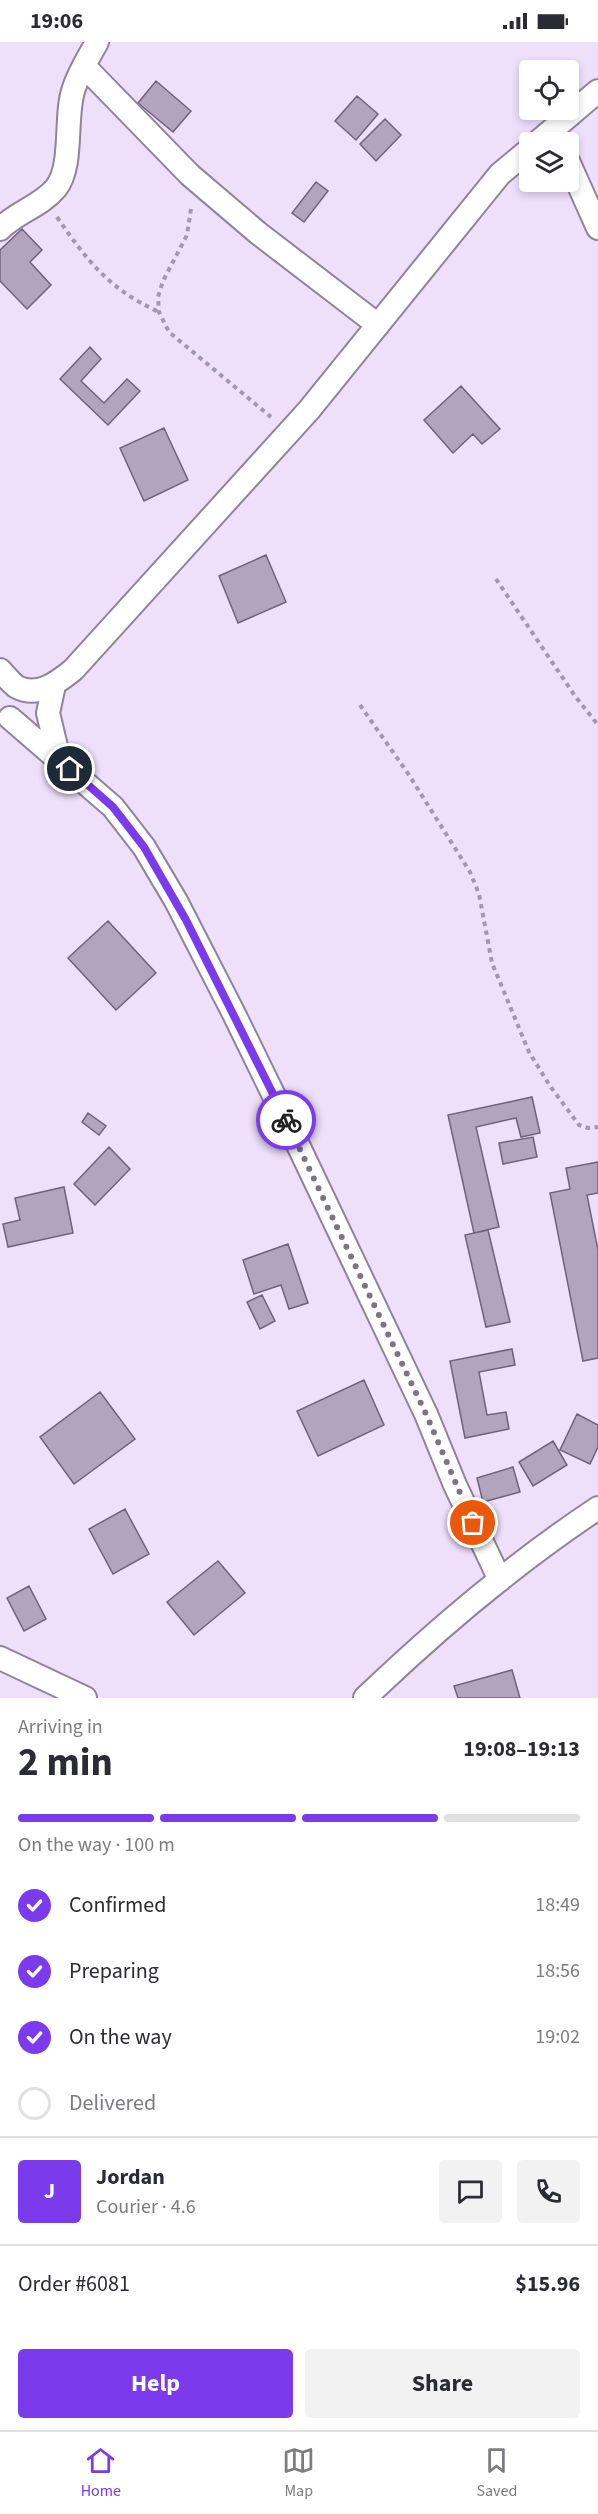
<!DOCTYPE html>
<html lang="en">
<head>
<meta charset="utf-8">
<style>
  :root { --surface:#fff; --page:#f2f2f3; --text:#2b2b33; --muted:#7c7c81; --line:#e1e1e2; --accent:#7c3aed }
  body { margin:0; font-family:"Source Sans 3",sans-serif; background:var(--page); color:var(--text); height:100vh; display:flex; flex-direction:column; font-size:22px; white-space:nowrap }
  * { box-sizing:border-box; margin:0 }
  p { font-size:20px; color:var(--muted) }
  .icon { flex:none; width:33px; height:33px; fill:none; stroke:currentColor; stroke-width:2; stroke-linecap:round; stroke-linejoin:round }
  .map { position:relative; height:1656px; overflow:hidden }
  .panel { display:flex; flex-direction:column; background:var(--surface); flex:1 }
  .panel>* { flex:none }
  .tools { position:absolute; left:519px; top:18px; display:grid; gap:12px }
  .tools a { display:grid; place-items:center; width:60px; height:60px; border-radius:6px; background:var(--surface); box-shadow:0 3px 9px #0003; font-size:30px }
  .pin { position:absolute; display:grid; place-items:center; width:51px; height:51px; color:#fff; margin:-26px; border:3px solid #fff; border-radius:50%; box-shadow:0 2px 6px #0007 }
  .courier { position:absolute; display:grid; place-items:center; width:60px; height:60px; margin:-30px; border:4px solid #7c3aed; border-radius:50%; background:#fff; color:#222; box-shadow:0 2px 8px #0007 }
  .headline em { font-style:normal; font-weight:700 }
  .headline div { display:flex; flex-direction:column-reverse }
  .headline { display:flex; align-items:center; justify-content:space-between; height:102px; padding:0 18px }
  h1 { font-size:39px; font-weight:700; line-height:45px }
  .bar { display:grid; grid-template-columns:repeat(4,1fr); gap:9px 6px; align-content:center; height:72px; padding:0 18px }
  .bar i { height:8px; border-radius:4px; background:var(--line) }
  .bar .active { background:var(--accent) }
  .bar p { grid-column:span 4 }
  .line { display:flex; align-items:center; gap:15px; padding:0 18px; border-top:2px solid var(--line) }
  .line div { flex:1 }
  .round { display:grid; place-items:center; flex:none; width:63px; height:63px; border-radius:6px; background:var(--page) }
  ol { padding:0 18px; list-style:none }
  li { display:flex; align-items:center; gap:18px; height:66px }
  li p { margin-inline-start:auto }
  li .icon { padding:6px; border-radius:50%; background:var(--accent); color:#fff; stroke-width:4 }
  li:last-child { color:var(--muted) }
  li i { width:33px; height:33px; border:3px solid var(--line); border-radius:50% }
  .action { display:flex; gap:12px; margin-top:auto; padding:12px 18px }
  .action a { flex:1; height:69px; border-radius:6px; background:var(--accent); color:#fff; font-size:24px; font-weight:700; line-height:69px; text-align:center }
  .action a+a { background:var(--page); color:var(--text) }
  .status { display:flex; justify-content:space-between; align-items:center; height:42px; padding:0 30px; background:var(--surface); direction:ltr }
  .status svg { height:16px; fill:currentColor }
  .tabs { display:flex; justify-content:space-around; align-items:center; height:84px; border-top:2px solid var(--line); background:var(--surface); font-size:16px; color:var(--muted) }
  .tabs a { display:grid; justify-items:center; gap:3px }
  .tabs .active { color:var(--accent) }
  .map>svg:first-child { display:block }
  .building { fill:#b2a4be; stroke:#6f627a; stroke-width:1.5 }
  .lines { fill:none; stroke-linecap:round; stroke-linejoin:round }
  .street-casing { stroke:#90839c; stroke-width:26 }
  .path { stroke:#a297ac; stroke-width:4; stroke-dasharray:4.5 4.5; stroke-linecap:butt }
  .street { stroke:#fff; stroke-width:22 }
  .done { stroke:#7c7485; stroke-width:6; stroke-dasharray:0 10.8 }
  .route { stroke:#7c3aed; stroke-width:8 }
</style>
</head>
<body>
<div class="status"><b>19:06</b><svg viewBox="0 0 49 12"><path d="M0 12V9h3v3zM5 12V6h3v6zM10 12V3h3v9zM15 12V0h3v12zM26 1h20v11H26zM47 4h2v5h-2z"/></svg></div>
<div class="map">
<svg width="598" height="1656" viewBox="0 0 598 1656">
  <rect width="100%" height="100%" fill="#eedffb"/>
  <path class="building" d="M156,39L191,69L173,90L138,61Z
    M357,54L378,72L356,98L335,79Z
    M385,77L401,93L376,119L360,102Z
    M316,140L328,149L304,180L292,171Z
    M22,187L42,208L30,220L51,243L27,267L0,239V208Z
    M90,305L101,317L81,339L104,361L127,337L140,349L108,383L60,337Z
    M461,344L500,387L482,402L473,392L453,411L424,378Z
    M164,386L188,438L144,459L120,406Z
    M266,513L286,560L238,581L219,534Z
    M108,879L156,931L116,968L68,916Z
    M532,1055L540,1091L521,1095L516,1076L476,1085L499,1185L474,1191L448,1073Z
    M88,1071L106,1084L99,1093L82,1080Z
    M533,1095L537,1115L503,1122L499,1101Z
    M109,1105L130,1127L95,1163L74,1142Z
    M598,1120V1151L587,1153L598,1208V1316L583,1319L550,1151L570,1147L566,1126Z
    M64,1145L73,1191L8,1205L3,1182L20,1178L15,1156Z
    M488,1188L510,1280L486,1285L465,1193Z
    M288,1202L308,1261L289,1267L281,1243L254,1252L243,1218Z
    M262,1253L275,1279L260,1287L247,1260Z
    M512,1307L515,1323L479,1330L487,1373L506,1370L509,1387L465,1396L450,1319Z
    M364,1338L384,1383L318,1414L297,1369Z
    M100,1350L135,1397L74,1442L40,1395Z
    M577,1372L598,1383V1405L590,1422L560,1408Z
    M553,1399L567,1423L533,1444L519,1420Z
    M513,1425L520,1450L483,1460L477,1436Z
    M125,1467L149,1512L113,1532L89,1487Z
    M218,1519L245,1551L194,1593L167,1560Z
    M29,1544L46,1577L24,1589L7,1556Z
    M512,1628L520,1656H458L454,1644Z"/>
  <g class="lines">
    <g class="street-casing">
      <path id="street" d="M84,24L190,133L258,191L378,283
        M538,100L598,49
        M568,119L598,186
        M0,187C17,170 41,164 56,146C74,123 64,73 74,46C79,30 89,15 97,0
        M0,628C5,633 11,641 17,645C38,656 58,640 73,628L309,368L500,132L530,107
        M54,643L48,671L59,717
        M10,676L113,765L144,805L176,859L234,972L300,1107L426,1372L455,1443L500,1538
        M0,1616L85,1656
        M365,1656C437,1587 515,1521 598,1466"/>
    </g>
    <path class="path" d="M191,167L187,193L163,239L158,255L159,270L169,290L271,375
      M57,175C88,220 109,247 159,270
      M496,537L575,654L598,683
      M360,663L409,733L470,830L479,852L492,921L529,1010L550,1044L579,1083L588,1086L598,1085"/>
    <use href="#street" class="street"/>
  </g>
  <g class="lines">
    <path class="done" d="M286,1078L426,1372L473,1481"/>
    <path class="route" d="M70,727L113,765L144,805L186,878L286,1078"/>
  </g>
</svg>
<div class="tools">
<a><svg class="icon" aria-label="locate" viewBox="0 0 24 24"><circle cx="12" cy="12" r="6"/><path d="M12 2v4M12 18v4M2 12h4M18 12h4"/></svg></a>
<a><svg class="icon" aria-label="layers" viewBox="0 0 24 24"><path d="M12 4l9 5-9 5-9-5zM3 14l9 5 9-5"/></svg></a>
</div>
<div class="pin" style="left:473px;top:1481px;background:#ea580c"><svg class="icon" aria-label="bag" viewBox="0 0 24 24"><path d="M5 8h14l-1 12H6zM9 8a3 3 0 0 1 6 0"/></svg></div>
<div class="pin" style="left:70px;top:727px;background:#1f2937"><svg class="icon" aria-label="home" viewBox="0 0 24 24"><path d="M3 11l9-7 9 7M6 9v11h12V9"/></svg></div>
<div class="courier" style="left:286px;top:1078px"><svg class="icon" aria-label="bike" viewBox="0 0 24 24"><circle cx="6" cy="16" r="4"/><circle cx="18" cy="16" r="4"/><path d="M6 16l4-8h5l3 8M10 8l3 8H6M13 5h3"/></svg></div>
</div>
<section class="panel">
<div class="headline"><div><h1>2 min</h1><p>Arriving in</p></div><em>19:08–19:13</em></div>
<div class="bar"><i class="active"></i><i class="active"></i><i class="active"></i><i></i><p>On the way · 100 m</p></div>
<ol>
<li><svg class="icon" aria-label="check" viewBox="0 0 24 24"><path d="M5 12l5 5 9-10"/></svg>Confirmed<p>18:49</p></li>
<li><svg class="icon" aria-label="check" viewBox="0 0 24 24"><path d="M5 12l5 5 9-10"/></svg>Preparing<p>18:56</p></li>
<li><svg class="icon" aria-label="check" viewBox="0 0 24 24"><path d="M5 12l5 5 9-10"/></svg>On the way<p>19:02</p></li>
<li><i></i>Delivered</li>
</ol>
<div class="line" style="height:108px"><b class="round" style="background:var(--accent);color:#fff">J</b><div><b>Jordan</b><p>Courier · 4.6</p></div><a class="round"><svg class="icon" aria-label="chat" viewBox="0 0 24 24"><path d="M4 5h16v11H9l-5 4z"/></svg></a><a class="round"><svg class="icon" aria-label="phone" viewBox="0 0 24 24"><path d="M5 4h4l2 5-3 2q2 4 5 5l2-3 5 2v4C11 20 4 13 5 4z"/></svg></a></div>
<div class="line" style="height:78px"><div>Order #6081</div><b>$15.96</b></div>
<div class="action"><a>Help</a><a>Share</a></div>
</section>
<nav class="tabs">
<a class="active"><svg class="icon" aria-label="home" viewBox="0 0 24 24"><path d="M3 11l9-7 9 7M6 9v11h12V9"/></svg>Home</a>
<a><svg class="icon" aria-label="map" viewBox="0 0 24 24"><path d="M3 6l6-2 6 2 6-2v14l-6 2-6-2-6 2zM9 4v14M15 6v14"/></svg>Map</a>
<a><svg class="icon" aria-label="saved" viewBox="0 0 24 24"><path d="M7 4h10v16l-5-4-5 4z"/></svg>Saved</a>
</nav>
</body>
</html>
